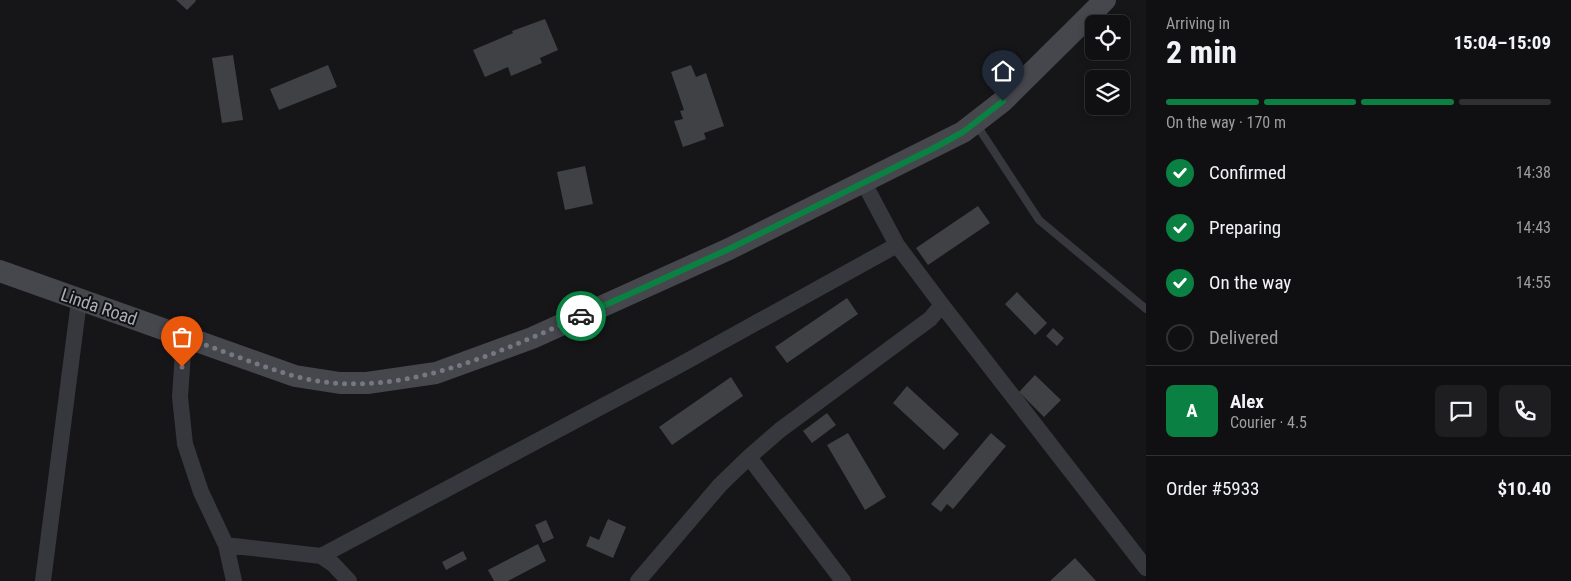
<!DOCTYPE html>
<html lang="en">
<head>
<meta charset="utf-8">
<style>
  :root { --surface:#101012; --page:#1e1e20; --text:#f1f3f6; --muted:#9c9d9f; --line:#303032; --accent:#0b8043 }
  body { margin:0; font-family:"Roboto Condensed",sans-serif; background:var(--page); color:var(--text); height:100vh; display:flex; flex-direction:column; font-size:19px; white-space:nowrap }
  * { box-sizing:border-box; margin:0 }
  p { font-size:16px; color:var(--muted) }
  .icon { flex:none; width:28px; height:28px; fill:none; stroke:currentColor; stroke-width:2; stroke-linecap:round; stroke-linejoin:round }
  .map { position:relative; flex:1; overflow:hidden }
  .side { display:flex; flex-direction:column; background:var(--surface); width:425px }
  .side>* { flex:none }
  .fabs { position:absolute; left:1085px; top:15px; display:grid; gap:10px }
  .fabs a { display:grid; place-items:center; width:45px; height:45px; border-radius:8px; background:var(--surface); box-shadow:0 2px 8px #0003,0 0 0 1px var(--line); font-size:25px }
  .pin { position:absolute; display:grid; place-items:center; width:42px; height:42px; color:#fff; margin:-51px -21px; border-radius:50% 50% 50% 0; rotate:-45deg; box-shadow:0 0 5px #0007 }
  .pin .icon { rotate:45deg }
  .courier { position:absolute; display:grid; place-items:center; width:50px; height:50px; margin:-25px; border:4px solid #0b8043; border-radius:50%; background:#fff; color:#222; box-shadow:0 1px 6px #0007 }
  .headline em { font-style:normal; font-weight:700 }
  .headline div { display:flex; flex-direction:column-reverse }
  .headline { display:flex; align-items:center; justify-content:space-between; height:85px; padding:0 20px }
  h1 { font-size:32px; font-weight:700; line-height:38px }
  .bar { display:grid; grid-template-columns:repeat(4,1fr); gap:8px 5px; align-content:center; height:60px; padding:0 20px }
  .bar i { height:6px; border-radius:4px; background:var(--line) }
  .bar .active { background:var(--accent) }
  .bar p { grid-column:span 4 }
  .line { display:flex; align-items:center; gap:12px; padding:0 20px; border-top:1px solid var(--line) }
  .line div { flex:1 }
  .round { display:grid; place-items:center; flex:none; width:52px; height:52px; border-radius:8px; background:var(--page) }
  ol { padding:0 20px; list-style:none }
  li { display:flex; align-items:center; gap:15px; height:55px }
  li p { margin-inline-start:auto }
  li .icon { padding:5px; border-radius:50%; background:var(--accent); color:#fff; stroke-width:4 }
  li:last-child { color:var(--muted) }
  li i { width:28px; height:28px; border:2px solid var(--line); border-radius:50% }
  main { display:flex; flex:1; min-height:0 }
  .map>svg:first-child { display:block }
  .building { fill:#404145 }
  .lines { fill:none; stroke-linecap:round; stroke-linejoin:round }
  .lane { stroke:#37383d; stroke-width:8 }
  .street { stroke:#37383d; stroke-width:16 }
  .secondary { stroke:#45474d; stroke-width:22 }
  .done { stroke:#757880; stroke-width:5; stroke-dasharray:0 9 }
  .route { stroke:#0b8043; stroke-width:6 }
  .labels { text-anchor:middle; stroke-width:4; stroke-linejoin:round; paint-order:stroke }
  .street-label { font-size:18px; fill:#a8adb8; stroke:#111113 }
</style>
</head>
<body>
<main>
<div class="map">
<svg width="1146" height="581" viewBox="0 0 1146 581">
  <rect width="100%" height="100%" fill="#161618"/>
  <path class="building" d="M176,0H195L196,1L187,10Z
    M545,19L558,50L540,58L542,63L511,76L508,67L485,77L473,50L513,33L512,31Z
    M233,55L243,120L222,123L212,58Z
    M328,65L337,87L279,110L270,89Z
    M691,65L696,77L706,73L724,126L704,133L706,139L683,147L674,121L683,119L680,111L684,110L671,72Z
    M585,166L593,204L565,210L557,172Z
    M978,206L990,223L928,265L916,248Z
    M1017,292L1047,323L1035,335L1005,304Z
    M847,298L858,314L787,363L775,347Z
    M1053,328L1064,338L1057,346L1046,336Z
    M1035,375L1061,400L1044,417L1019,392Z
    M731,377L743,396L672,445L659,427Z
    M907,386L959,434L944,450L893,403Z
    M827,413L836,425L812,443L803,431Z
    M848,433L886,497L865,510L827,445Z
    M991,433L1006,446L953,509L947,504L941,512L931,504Z
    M608,519L626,527L613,558L586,546L590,536L599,540Z
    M546,520L554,538L543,543L535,525Z
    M538,544L546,561L508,581H494L488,570Z
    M463,551L467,559L446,570L442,562Z
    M1075,558L1096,581H1050Z"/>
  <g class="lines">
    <path class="lane" d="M976,124L1039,220L1146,309"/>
    <path class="street" d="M864,183L897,245L942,305L1146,568
      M184,337L180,397L185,444L201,492L226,545L234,581
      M749,457L843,581
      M226,545L321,556L333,564L349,581
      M321,556L678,366L897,245
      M43,581L79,301
      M638,581L720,485L749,457L780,430L930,319L942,305"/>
    <path class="secondary" d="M0,271L295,376L340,383H367L436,373L532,338L729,249L963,132L1003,101L1105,0"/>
  </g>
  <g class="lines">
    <path class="done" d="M182,367L184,337C220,350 257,365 294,376C393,403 493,355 581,316"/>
    <path class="route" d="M581,316L729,249L934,148L963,132L1003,101"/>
  </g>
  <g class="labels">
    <g class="street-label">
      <text transform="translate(99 307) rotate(19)" y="6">Linda Road</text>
    </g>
  </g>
</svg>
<div class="fabs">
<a><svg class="icon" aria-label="locate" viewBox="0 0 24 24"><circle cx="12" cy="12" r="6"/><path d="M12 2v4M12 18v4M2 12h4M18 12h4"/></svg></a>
<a><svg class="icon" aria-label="layers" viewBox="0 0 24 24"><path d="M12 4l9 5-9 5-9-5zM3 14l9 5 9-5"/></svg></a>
</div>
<div class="pin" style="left:182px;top:367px;background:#ea580c"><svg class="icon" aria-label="bag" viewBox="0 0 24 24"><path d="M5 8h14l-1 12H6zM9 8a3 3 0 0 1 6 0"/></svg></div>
<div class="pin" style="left:1003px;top:101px;background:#1f2937"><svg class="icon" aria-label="home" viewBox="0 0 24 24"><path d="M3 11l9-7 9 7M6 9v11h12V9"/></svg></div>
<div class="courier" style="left:581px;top:316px"><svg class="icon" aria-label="car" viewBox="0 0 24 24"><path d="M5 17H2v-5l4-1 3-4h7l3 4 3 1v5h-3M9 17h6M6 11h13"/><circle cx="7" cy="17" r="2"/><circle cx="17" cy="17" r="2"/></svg></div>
</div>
<section class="side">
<div class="headline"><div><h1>2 min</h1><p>Arriving in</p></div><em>15:04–15:09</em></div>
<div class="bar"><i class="active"></i><i class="active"></i><i class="active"></i><i></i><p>On the way · 170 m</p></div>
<ol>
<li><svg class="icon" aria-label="check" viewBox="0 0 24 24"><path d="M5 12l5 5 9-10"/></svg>Confirmed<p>14:38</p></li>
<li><svg class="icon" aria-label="check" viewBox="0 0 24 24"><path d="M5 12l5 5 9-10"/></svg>Preparing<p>14:43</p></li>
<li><svg class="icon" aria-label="check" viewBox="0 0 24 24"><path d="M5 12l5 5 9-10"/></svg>On the way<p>14:55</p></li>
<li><i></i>Delivered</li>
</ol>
<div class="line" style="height:90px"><b class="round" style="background:var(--accent);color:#fff">A</b><div><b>Alex</b><p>Courier · 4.5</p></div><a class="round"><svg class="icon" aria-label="chat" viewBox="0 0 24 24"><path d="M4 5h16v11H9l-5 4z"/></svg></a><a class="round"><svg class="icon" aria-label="phone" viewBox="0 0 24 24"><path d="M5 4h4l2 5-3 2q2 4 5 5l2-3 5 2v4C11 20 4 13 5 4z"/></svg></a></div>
<div class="line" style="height:65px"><div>Order #5933</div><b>$10.40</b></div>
</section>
</main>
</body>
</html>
